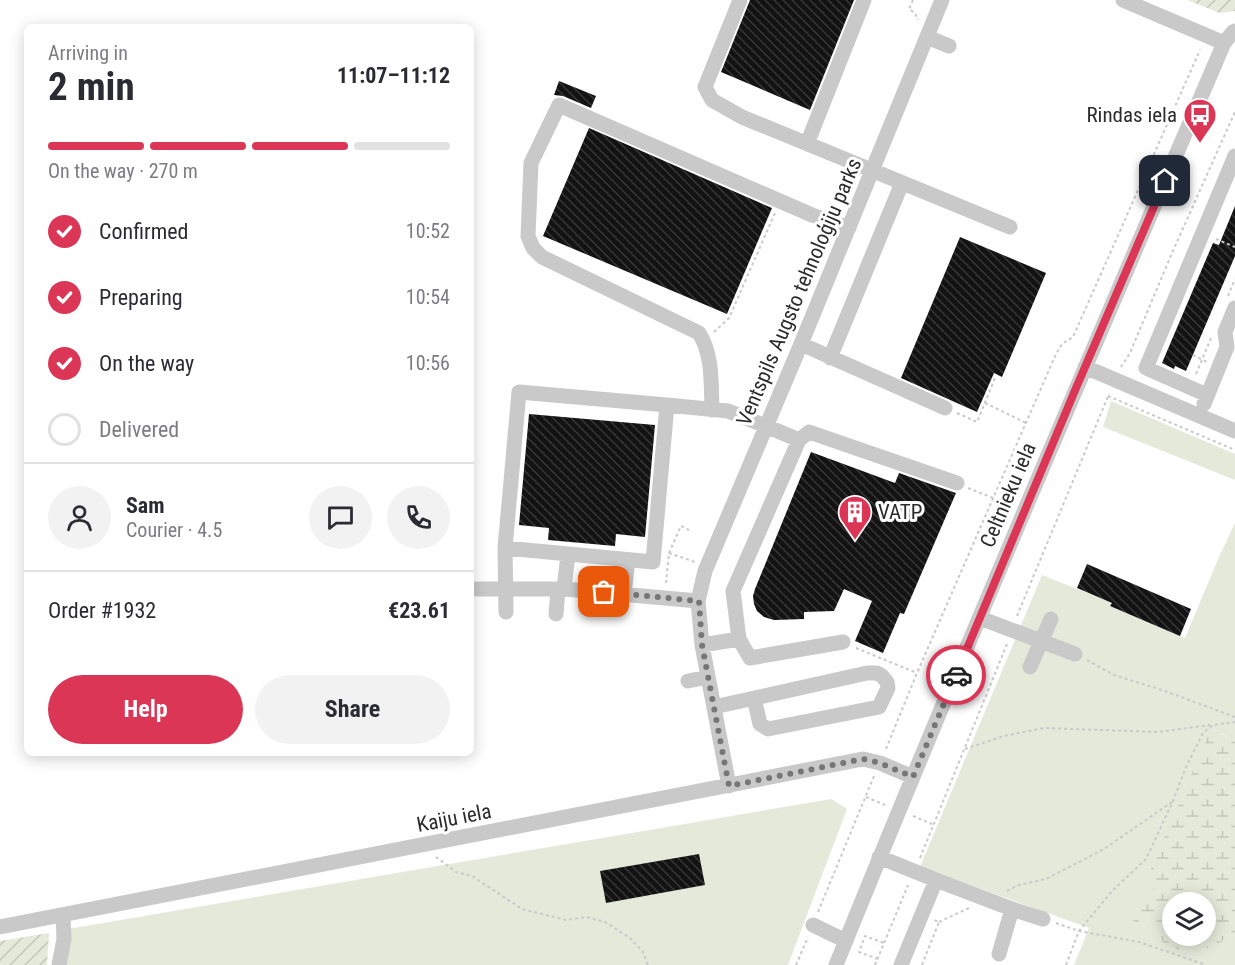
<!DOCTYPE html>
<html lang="en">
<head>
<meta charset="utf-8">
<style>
  :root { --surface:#fff; --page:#f2f2f3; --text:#2b2b33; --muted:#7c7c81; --line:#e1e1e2; --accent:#db3655 }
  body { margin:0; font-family:"Roboto Condensed",sans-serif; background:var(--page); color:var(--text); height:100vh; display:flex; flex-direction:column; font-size:22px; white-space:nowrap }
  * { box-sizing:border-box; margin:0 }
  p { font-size:20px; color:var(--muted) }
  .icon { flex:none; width:33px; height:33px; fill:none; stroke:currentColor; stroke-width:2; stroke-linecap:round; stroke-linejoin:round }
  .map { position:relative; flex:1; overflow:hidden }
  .sheet { position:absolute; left:24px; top:24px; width:450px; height:732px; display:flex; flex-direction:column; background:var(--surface); border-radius:9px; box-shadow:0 3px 15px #0003 }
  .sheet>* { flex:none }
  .fabs { position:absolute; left:1162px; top:892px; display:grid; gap:12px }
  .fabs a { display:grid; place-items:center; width:54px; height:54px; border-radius:50%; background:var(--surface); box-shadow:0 3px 15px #0003; font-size:30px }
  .pin { position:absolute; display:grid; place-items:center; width:51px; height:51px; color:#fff; margin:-26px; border-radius:12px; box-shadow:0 3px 9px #0006 }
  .courier { position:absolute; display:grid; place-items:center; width:60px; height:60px; margin:-30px; border:4px solid #db3655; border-radius:50%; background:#fff; color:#222; box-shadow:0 2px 8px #0007 }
  .head em { font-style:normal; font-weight:700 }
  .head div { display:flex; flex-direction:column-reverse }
  .head { display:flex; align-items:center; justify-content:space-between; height:102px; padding:0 24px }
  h1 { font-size:39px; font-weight:700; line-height:45px }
  .bar { display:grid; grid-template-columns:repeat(4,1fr); gap:9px 6px; align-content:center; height:72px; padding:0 24px }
  .bar i { height:8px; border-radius:4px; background:var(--line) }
  .bar .current { background:var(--accent) }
  .bar p { grid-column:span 4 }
  .line { display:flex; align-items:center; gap:15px; padding:0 24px; border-top:2px solid var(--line) }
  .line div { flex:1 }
  .round { display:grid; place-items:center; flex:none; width:63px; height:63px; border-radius:32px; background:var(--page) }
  ol { padding:0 24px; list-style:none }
  li { display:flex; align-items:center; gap:18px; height:66px }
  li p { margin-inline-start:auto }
  li .icon { padding:6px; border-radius:50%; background:var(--accent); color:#fff; stroke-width:4 }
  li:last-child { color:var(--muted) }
  li i { width:33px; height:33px; border:3px solid var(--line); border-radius:50% }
  .action { display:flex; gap:12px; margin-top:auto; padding:12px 24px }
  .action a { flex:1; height:69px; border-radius:36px; background:var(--accent); color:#fff; font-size:24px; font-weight:700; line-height:69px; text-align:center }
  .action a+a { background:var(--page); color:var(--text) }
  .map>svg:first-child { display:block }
  .grass { fill:#e4e9da }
  .wetland { fill:url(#wetland-marsh); fill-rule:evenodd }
  .garden { fill:url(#garden-furrows) }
  .building { fill:url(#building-back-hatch) }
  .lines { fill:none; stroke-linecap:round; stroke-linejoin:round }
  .path { stroke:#c9c9c9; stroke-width:2; stroke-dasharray:3 3; stroke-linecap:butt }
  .minor { stroke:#c9c9c9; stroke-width:15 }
  .done { stroke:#767676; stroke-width:6; stroke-dasharray:0 10.8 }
  .route { stroke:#db3655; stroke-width:8 }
  .labels { text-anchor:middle; stroke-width:6; stroke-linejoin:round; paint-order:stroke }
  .poi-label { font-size:21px; fill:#2c2c2c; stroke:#fff; text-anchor:end }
  .street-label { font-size:21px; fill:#2c2c2c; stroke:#fff }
</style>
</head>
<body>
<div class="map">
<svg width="1235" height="965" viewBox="0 0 1235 965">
  <defs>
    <pattern id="wetland-marsh" width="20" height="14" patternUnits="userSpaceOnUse" patternTransform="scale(1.5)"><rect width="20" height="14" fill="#e4e9da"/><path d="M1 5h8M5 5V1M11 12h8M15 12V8" fill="none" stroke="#c4c8bb"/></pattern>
    <pattern id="garden-furrows" width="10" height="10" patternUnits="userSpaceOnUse" patternTransform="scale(1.5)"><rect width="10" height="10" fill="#e4e9da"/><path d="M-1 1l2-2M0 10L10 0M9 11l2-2" fill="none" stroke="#c4c8bb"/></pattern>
    <pattern id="building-back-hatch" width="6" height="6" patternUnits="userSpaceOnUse" patternTransform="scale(1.5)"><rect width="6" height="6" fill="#131313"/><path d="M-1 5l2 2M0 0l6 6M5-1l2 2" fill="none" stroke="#363636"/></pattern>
  </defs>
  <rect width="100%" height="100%" fill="#fff"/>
  <path class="grass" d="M1111,401L1235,454V480L1103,427Z
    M1235,523V741L1212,729L1154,903L1133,921L1154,928L1166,947L1196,954L1235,935V965H1074L1089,928L920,867L1042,575L1112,603L1110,606L1185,638L1219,557Z
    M831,799L847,809L788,965H60L62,930Z"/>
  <path class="wetland" d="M1211,729L1235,741V935L1196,954L1166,947L1154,928L1133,921L1143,898L1154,902L1151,868ZM1173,903H1206V936H1173Z"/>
  <path class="garden" d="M1187,0H1235V11L1220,13Z
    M49,933L47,965H0V941Z"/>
  <path class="building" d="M750,0H854L810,110L721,72Z
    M559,81L596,96L591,108L563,96L554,95Z
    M589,128L772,208L727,314L543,236Z
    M1235,206V256L1186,371L1175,366L1174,369L1162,363L1213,243L1219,245Z
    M960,237L1046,273L1002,377L994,373L977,412L901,378Z
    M529,414L655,425L645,537L616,534L615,546L548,540L549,528L519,525Z
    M811,452L895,483L899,473L956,493L904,614L900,613L883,653L855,641L872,601L844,589L834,611L804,612V619L774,620L764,617L757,611L754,604L753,596L755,589Z
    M1087,564L1191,609L1180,636L1110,606L1112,603L1077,588Z
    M699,854L705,885L606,903L600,871Z"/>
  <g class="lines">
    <path class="path" d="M913,0L909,9L915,13L918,20
      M1216,239L1235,247
      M1228,296L1235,279
      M714,332L729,318L775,213
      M1193,355L1207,362
      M1121,367L1130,353L1172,253L1235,112
      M1196,374L1211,338
      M1108,396L1235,450
      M985,403L1026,423
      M957,413L977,422L995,378
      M968,488L993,498
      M669,553L695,562
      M666,583L669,553L681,526L689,530
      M1017,616L1109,394
      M856,648L917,673
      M1087,660L1114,675L1165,691L1235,717
      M886,749L917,673L1056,354L1062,344L1073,337L1200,50
      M965,749L1004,736L1044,728L1158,732L1210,725
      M866,797L885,805
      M913,816L932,824
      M436,857L456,872L472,876L522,909L566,920L587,917L605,922L630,938L643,952L648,965
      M920,858L1007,644
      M1007,891L1019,885L1046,879L1104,849L1172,802
      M818,912L874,776
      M939,922L969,908
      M1056,923L1079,931L1139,942L1206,965
      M878,959L859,952L865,936L884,943
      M796,965L808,937
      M875,965L908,885
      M922,965L939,922L934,920
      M1066,965L1079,931L1112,891L1146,859L1173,801L1186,767L1203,733L1213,725L1235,722"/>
    <path class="minor" d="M740,0L705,87L712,100L742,117L1010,227
      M1123,0L1224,43
      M927,37L949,46
      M807,144L864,0
      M801,344L945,408
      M830,358L902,183
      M1085,367L1235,431
      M1207,395L1146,368L1235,156
      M1204,404L1227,347L1225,332L1235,308
      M712,410C711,384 713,355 699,333L542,257L533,248L528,236L531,163L559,105L812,215L849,228
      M505,548L653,562L667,405
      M471,589H564L698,601
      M564,589L568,554
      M624,594L628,560
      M506,612L505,548L519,392L667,405L728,411L766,426L799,440L809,432L957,483
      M556,614L558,589
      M980,618L1075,654
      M739,639L733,591L799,440
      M702,645L739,639L750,658L843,642
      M1030,667L1051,619
      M688,681L708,677
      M714,707L867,673H877L882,676L887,682L888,688L879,707L768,729L760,724L754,698
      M729,786L702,645L698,601L705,571L801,344L942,0
      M879,857L936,880L901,965
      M936,880L1012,909L999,954
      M1012,909L1043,919
      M813,925L846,941
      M0,927L863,759L880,763L913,777
      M59,965L64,939L63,915
      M836,965C961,656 1093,349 1224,43L1233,32L1235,31"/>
  </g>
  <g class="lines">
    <path class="done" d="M604,592L699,601L702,645L729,786L863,759L880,763L913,777L956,675"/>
    <path class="route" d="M956,675L1076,388L1165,181"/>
  </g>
  <defs>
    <g id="bus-pin" transform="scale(1.725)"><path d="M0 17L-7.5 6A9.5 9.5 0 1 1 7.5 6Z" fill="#db3655" stroke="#fff"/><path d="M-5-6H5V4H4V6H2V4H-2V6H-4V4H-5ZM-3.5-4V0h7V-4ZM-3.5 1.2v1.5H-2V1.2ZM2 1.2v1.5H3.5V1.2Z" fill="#fff"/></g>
    <g id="building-pin" transform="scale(1.725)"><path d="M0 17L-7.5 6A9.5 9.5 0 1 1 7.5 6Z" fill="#db3655" stroke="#fff"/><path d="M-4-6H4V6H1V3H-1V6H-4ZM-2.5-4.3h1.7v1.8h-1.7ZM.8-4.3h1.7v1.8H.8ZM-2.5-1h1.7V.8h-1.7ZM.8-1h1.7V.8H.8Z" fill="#fff"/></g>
  </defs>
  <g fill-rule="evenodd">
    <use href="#bus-pin" x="1200" y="115"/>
    <use href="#building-pin" x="855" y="512"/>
  </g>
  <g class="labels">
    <g class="poi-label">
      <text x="1177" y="122">Rindas iela</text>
      <text x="878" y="519" text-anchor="start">VATP</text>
    </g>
    <g class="street-label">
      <text transform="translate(799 292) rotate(-67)" y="7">Ventspils Augsto tehnoloģiju parks</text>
      <text transform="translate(1008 495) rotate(-67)" y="7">Celtnieku iela</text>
      <text transform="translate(454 818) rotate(-11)" y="7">Kaiju iela</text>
    </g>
  </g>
</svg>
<div class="fabs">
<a><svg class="icon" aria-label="layers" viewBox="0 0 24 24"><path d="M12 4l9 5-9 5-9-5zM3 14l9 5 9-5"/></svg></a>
</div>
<div class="pin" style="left:604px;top:592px;background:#ea580c"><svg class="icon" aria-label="bag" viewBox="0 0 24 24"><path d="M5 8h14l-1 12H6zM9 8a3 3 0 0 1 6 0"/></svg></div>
<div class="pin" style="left:1165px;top:181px;background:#1f2937"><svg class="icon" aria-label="home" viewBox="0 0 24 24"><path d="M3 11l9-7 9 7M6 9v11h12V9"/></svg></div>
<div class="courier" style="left:956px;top:675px"><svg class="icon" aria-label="car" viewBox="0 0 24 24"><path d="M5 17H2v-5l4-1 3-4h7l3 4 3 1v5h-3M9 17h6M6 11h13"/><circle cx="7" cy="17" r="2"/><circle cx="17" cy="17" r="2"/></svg></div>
<section class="sheet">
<div class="head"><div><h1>2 min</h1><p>Arriving in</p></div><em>11:07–11:12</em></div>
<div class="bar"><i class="current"></i><i class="current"></i><i class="current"></i><i></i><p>On the way · 270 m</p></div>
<ol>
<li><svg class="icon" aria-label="check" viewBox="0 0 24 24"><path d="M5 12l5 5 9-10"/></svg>Confirmed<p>10:52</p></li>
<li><svg class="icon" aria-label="check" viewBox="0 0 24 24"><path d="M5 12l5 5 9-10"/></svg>Preparing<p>10:54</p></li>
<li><svg class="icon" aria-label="check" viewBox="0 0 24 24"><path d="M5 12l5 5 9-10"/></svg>On the way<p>10:56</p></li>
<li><i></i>Delivered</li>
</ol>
<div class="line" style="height:108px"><a class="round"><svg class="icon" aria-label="person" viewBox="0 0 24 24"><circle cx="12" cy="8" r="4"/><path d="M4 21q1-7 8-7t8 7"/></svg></a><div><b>Sam</b><p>Courier · 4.5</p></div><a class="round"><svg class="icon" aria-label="chat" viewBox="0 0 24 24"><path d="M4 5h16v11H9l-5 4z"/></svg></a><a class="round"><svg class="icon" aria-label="phone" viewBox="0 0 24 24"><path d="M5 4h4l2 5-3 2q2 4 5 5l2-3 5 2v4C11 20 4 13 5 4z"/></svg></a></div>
<div class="line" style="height:78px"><div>Order #1932</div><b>€23.61</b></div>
<div class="action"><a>Help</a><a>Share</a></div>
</section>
</div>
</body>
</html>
